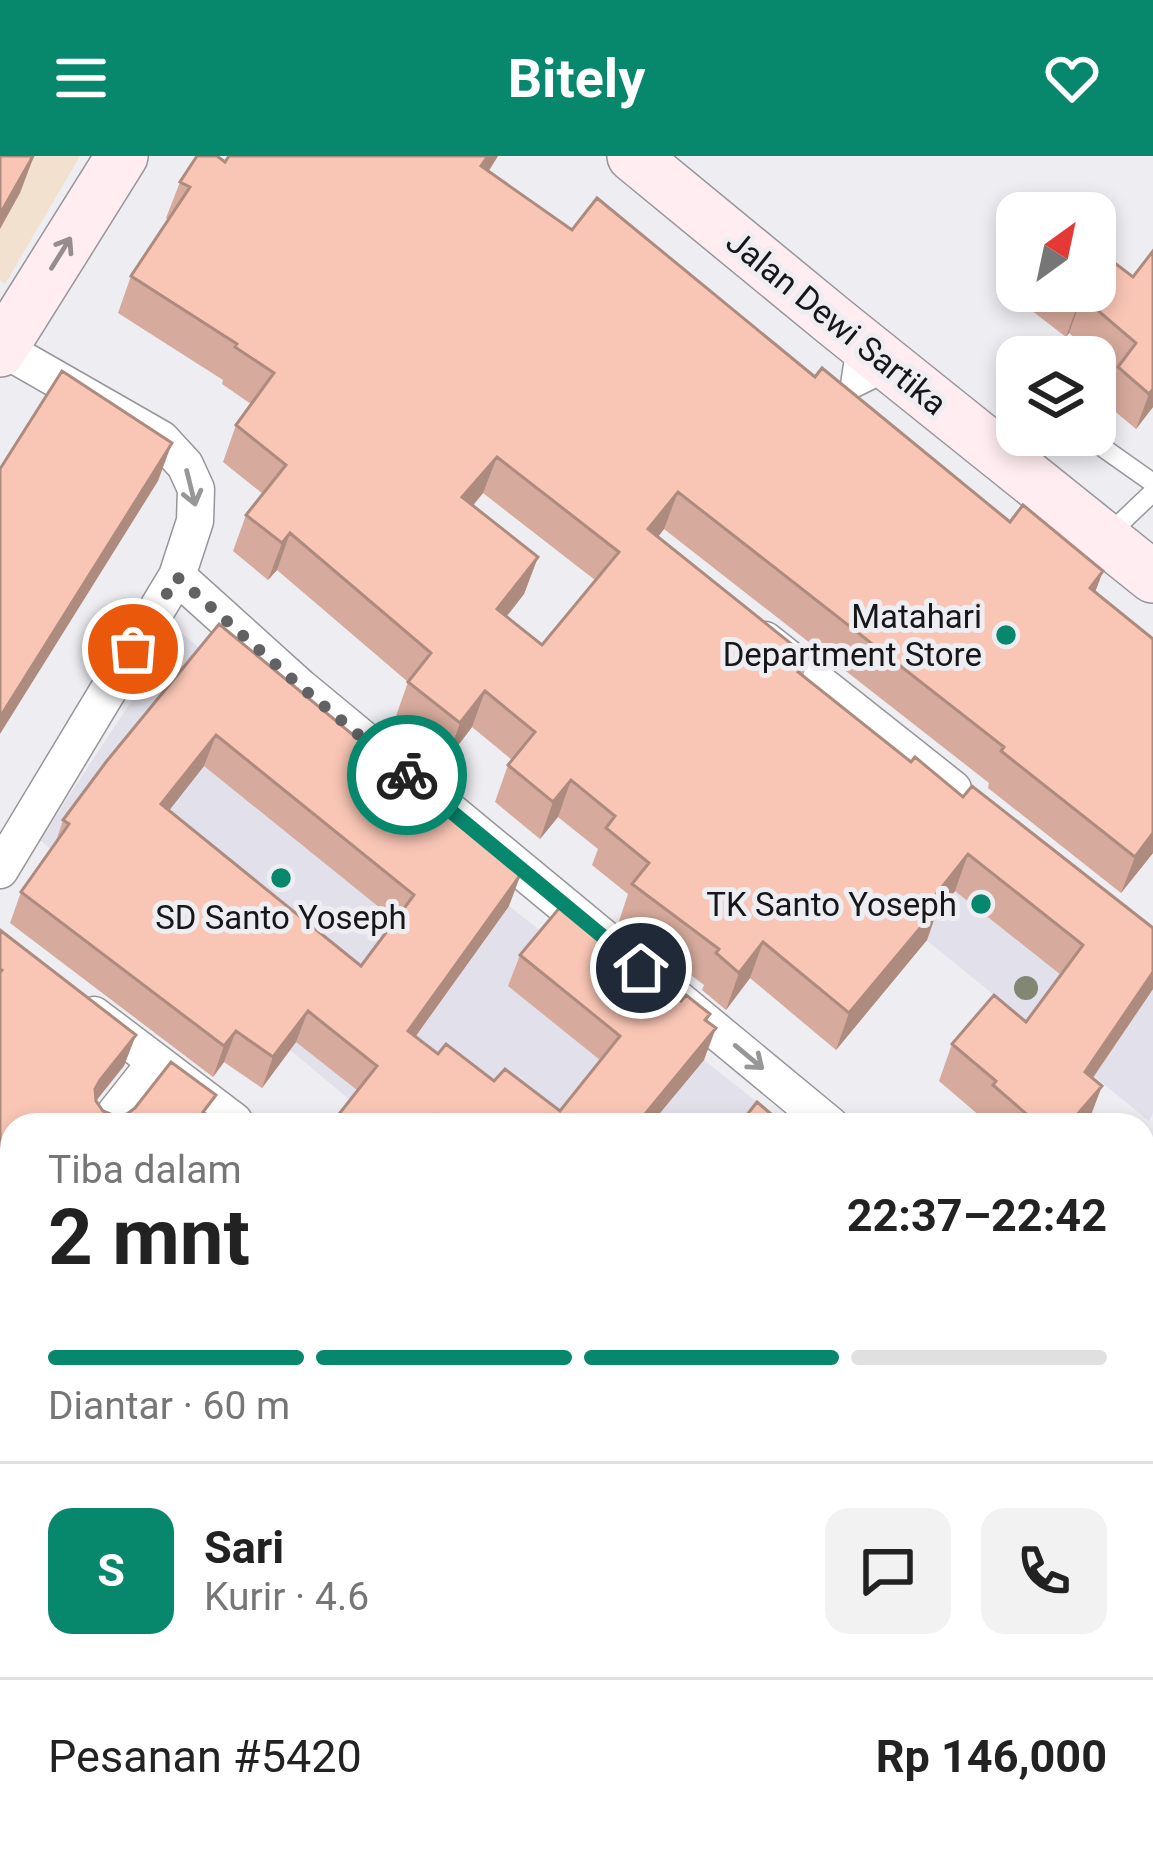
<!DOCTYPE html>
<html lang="id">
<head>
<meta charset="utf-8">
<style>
  :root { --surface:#fff; --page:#f2f2f2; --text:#222; --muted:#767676; --line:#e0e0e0; --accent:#07886c }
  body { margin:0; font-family:Roboto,sans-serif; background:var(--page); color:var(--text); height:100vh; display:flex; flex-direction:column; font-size:45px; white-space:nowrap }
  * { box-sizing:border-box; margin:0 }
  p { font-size:39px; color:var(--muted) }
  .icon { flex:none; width:66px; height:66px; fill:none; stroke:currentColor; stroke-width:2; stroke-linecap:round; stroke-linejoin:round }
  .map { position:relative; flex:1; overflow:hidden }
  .side { position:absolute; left:0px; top:957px; width:1155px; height:747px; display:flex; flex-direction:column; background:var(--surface); border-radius:36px 36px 0 0; box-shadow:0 6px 18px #0003 }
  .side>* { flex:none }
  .needle { width:78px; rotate:33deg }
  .tools { position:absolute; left:996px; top:36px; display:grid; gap:24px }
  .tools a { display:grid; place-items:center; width:120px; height:120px; border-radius:24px; background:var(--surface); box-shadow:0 6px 18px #0003; font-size:60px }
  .pin { position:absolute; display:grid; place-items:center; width:102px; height:102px; color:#fff; margin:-51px; border:6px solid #fff; border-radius:50%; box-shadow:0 3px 12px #0007 }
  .courier { position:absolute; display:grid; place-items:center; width:120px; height:120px; margin:-60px; border:9px solid #07886c; border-radius:50%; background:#fff; color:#222; box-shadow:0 3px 15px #0007 }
  .summary em { font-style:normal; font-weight:700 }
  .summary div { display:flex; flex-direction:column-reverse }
  .summary { display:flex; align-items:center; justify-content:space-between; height:204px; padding:0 48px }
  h1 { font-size:78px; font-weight:700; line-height:90px }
  .bar { display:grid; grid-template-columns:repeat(4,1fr); gap:18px 12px; align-content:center; height:144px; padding:0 48px }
  .bar i { height:15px; border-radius:9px; background:var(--line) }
  .bar .current { background:var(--accent) }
  .bar p { grid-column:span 4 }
  .line { display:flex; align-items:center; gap:30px; padding:0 48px; border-top:3px solid var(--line) }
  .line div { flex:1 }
  .round { display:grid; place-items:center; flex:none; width:126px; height:126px; border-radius:24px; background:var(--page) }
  header { display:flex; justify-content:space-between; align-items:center; height:156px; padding:0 48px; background:var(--accent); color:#fff; font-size:54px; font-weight:700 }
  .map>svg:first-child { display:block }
  .commercial { fill:#f3e1d0 }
  .built { fill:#e2e0eb }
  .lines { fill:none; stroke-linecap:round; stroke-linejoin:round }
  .service-casing { stroke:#969599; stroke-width:21 }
  .minor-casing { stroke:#969599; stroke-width:39 }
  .tertiary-casing { stroke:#969599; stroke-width:48 }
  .secondary-casing { stroke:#969599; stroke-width:54 }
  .path { stroke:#98979a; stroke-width:6; stroke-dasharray:9 6; stroke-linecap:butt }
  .service { stroke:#fff; stroke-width:18 }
  .minor { stroke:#fff; stroke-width:36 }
  .tertiary { stroke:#fff; stroke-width:45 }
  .secondary { stroke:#ffedf1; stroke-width:51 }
  .tree { fill:#818771 }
  .wall { fill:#d6aa9c; fill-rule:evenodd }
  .shaded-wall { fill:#ae8b7f }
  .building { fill:#f9c6b5; stroke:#ae8b7f; stroke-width:3; fill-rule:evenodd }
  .oneway { stroke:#978d90 }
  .oneway2 { stroke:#979798 }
  .done { stroke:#626265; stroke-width:12; stroke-dasharray:0 21.6 }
  .route { stroke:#07886c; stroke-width:15 }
  .poi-dot { fill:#07886c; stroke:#eeedf1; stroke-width:4.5 }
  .labels { text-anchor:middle; stroke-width:10; stroke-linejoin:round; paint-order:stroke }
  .street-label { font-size:33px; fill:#171719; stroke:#eeedf1 }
  .poi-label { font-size:33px; fill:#171719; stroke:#eeedf1; text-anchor:end }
</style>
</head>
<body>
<header><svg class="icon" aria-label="menu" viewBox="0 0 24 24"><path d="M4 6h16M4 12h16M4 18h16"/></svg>Bitely<svg class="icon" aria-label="heart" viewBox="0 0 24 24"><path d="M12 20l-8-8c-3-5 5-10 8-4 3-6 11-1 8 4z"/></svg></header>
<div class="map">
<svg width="1153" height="1702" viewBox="0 0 1153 1702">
  <rect width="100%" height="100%" fill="#eeedf1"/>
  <path class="commercial" d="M0,0H80L5,128L0,124Z"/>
  <path class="built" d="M178,474L509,750L786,969H382L344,939L40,684Z
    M738,631L1153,808V957L1149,965Z
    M1143,1253L1153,1261V1482L1143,1474Z
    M775,1692H1143L1153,1702H767Z"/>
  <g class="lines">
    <g class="service-casing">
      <path id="service" d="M856,189L849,235L889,215
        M1085,279L1153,327
        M1109,378L1153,336
        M1143,1026L1153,1032
        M859,1702L867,1692"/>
    </g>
    <g class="minor-casing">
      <path id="minor" d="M177,420L300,531L830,969
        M765,484L953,633
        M0,714L177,420L195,365L196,333L185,309L161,283L2,192
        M94,859L234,965
        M106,969L156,906
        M0,1105L12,1090
        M0,1156L12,1167
        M199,1702L207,1692"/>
    </g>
    <g class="tertiary-casing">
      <path id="tertiary" d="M1143,1088L1153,1068
        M1143,1199L1153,1181
        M674,1702L683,1692
        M742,1702L750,1692"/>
    </g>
    <g class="secondary-casing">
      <path id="secondary" d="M633,0L835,166L1153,421
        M0,195L122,0"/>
    </g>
    <path class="path" d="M928,1692L941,1702
      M1090,1692L1102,1702
      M1034,1702L1042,1692"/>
    <use href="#service" class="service"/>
    <use href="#minor" class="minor"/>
    <use href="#tertiary" class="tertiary"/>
    <use href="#secondary" class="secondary"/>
  </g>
  <circle class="tree" cx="1026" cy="832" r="12"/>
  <path class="wall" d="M229,0H498L489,15L572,74L815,221L1010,366L1103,415L1095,436L1153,697L1121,737L988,632L989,627L664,373L658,381L809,502L803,520L1153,833L1093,922L1088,967L1086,969H983L979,966L981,961L939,925L952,888L1026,866L1061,819L955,735L936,758L927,784L836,894L750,822L726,854L702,834L704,829L619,765L628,738L592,709L598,693L558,661L540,683L495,646L508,609L512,604L472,571L447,604L395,563L408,526L277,414L268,424L233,395L246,359L263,338L223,306L236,269L251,248L222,228L223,224L118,157L131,120L168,64L166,62L180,26L225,6ZM483,337L595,424L542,489L507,460L524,438L538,401L473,350Z
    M1133,121L1153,251L1136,273L1105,247L1116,216L1069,177L1066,181L1027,151L1033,135H1095Z
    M219,468L509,750L416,880L438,898L560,955L600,904L508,830L520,799L681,845L710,858L707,866L704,904L650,969H331L357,934L296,886L262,932L224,906L213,921L10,767L21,736L54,691L63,664ZM204,610L395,764L361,810L169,654Z
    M0,1185L12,1194V1322L0,1312Z
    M1143,1475L1153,1483V1702H1121L1108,1692H1143Z
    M450,1692H541L533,1702H443Z
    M546,1692H565L558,1701Z
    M968,1692H1026L1018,1702H980Z"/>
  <path class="shaded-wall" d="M34,0L20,37L0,73V58Z
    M488,0H498L468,46L481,10Z
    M1082,141L1069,177L1066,181L1079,145Z
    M1153,233V251L1136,273L1149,238Z
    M172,287L158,325L0,578V561Z
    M497,301L483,337L448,378L462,341Z
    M678,336L664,373L635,410L648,373Z
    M290,377L277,414L268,424L282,387Z
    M538,401L524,438L484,489L497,453Z
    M1103,415L1089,452L1090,432Z
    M485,535L472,571L447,604L460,567Z
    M216,579L204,610L150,679L161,648Z
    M571,624L558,661L540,683L553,646Z
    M1153,677V697L1121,737L1135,701Z
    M968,698L955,735L936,758L927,784L836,894L849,857Z
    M521,718L509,750L397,906L408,875Z
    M763,786L750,822L726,854L739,817Z
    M1153,816V833L1072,952L1085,916Z
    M308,855L296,886L262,932L273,901Z
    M716,872L704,904L650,969H636Z
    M236,875L224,906L213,921L224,890Z
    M136,879L124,910L88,955L100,924Z
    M1102,930L1088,967L1086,969H1068Z
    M12,1030V1045L0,1062V1047Z
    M159,1692H165L162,1702H151Z
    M374,1692H385L377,1702H366Z
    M524,1692H530L526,1702H516Z
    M1015,1692H1026L1018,1702H1011Z"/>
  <path class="building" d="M0,0H33L0,58Z
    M197,0H217L225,6L229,0H488L481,10L572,74L597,42L815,221L822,212L1010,366L1023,349L1103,415L1090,432L1153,483V677L1135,701L1001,595L1004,591L678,336L648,373L809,502L798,516L911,606L915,601L963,641L972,630L1153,772V816L1085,916L1102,930L1068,969H1039L993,929L996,925L952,888L994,839L1026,866L1083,789L968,698L934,741L941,747L849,857L763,786L739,817L716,797L719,793L632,728L649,707L606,672L615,660L571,624L553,646L508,609L535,576L485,535L460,567L408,526L431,497L290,377L282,387L246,359L286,309L236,269L274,217L235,191L237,188L131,120L190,31L180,26ZM497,301L619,396L542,489L497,453L538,401L462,341Z
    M1095,92L1133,121L1153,95V233L1149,238L1118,211L1136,187L1082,141L1079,145L1066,135H1095Z
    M62,215L172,287L0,561V313Z
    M219,468L521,718L408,875L438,898L446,888L494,925L505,913L560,955L620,880L520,799L561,750L681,845L686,839L710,858L705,864L716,872L636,969H447L435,959L427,969H335L332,967L377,910L308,855L273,901L236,875L224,890L21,736L69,668L63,664L106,606ZM216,579L414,739L361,810L161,648Z
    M0,774L136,879L100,924L95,933L96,945L103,955L115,960L127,958L135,952L171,906L216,939L203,956L220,969H12V1030L0,1047V817L2,814L0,813Z
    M757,946L784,969H739Z
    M0,1185L12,1194V1283L0,1273Z
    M12,1387V1547L10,1549L12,1551V1692H159L151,1702H0V1402Z
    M1143,1475L1153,1483V1670L1143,1662Z
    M236,1692H374L366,1702H229Z
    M450,1692H524L516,1702H443Z"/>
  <defs><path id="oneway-shaft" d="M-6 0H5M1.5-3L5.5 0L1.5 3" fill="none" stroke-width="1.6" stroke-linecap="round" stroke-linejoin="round" transform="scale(3)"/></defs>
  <use class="oneway" href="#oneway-shaft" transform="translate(61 97) rotate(-58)"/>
  <g class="oneway2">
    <use href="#oneway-shaft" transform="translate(191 332) rotate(76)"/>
    <use href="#oneway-shaft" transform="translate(749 901) rotate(40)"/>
  </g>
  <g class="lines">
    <path class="done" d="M133,493L177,421L300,530L407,619"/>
    <path class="route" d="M407,619L641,812"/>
  </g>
  <g class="poi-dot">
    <circle cx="1006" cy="479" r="12"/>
    <circle cx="281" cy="722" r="12"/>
    <circle cx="981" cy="748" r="12"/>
  </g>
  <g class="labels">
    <g class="street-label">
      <text transform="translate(837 166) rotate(39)" y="12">Jalan Dewi Sartika</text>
    </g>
    <g class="poi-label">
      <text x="982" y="472">Matahari<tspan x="982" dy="38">Department Store</tspan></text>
      <text x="957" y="760">TK Santo Yoseph</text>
      <text x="281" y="773" text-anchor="middle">SD Santo Yoseph</text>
    </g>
  </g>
</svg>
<div class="tools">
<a><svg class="needle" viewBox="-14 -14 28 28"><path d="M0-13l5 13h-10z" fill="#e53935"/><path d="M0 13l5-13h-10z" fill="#767676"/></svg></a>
<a><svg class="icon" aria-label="layers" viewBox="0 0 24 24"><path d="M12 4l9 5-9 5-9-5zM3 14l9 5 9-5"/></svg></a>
</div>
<div class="pin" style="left:133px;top:493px;background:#ea580c"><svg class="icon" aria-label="bag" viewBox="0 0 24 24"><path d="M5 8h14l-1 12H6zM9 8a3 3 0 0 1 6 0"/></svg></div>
<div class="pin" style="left:641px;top:812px;background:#1f2937"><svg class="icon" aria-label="home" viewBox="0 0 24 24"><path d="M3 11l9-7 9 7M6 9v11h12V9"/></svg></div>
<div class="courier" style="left:407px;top:619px"><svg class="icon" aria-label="bike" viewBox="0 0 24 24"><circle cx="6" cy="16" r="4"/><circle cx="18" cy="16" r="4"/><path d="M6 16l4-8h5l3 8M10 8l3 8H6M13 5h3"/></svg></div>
<section class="side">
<div class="summary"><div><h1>2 mnt</h1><p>Tiba dalam</p></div><em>22:37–22:42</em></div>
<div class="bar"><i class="current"></i><i class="current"></i><i class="current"></i><i></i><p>Diantar · 60 m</p></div>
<div class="line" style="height:216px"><b class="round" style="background:var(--accent);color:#fff">S</b><div><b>Sari</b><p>Kurir · 4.6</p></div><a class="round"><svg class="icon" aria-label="chat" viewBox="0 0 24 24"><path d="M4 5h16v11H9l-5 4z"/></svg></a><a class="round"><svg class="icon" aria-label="phone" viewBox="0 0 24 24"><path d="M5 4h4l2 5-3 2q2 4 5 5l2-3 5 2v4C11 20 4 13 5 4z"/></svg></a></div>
<div class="line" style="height:156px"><div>Pesanan #5420</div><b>Rp 146,000</b></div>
</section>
</div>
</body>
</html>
